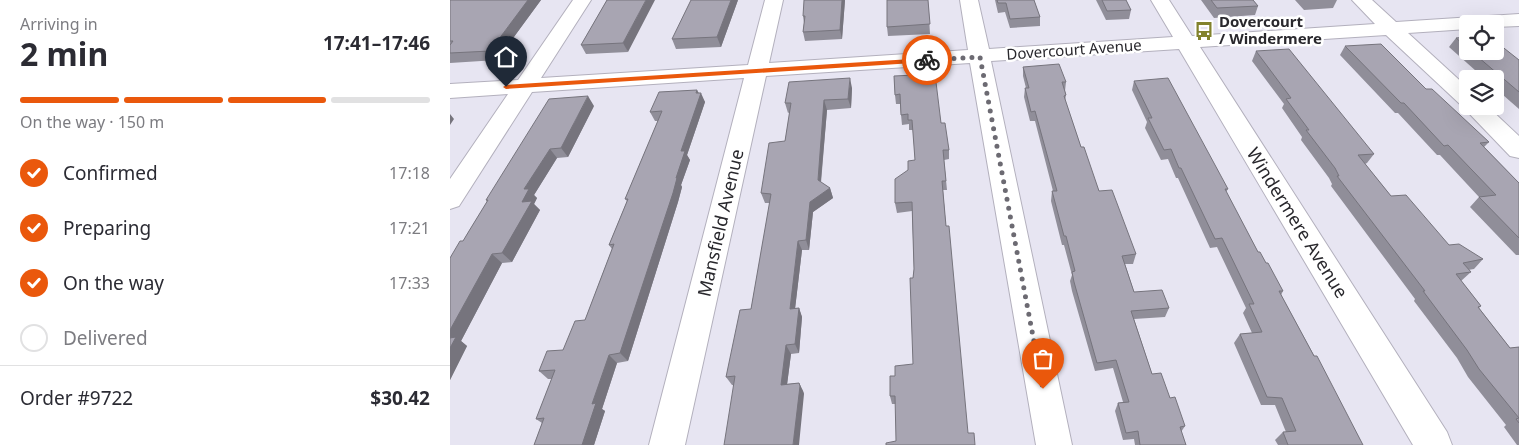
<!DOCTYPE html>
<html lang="en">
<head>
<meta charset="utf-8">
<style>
  :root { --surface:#fff; --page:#f2f2f3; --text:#2b2b33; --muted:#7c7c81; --line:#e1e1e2; --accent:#ea580c }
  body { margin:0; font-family:"Noto Sans",sans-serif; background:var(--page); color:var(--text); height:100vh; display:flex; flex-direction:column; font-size:19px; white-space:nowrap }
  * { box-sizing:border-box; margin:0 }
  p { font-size:16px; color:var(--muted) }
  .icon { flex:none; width:28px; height:28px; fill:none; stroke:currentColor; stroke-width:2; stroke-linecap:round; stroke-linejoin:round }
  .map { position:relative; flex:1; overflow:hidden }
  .panel { display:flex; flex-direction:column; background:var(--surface); width:450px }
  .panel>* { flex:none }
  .tools { position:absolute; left:1009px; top:15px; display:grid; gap:10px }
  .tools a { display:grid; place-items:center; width:45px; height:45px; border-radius:5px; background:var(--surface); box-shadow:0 5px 20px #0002; font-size:25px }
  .pin { position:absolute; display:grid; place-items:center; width:42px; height:42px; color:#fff; margin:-51px -21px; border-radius:50% 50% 50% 0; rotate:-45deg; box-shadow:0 0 5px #0007 }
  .pin .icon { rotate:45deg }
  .courier { position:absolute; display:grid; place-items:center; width:50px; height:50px; margin:-25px; border:4px solid #ea580c; border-radius:50%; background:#fff; color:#222; box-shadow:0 1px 6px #0007 }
  .overview em { font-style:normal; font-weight:700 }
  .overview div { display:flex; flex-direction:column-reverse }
  .overview { display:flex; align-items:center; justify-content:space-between; height:85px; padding:0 20px }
  h1 { font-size:32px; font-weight:700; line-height:38px }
  .bar { display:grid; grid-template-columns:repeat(4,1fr); gap:8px 5px; align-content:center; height:60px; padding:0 20px }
  .bar i { height:6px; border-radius:4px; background:var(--line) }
  .bar .active { background:var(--accent) }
  .bar p { grid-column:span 4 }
  .line { display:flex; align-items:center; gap:12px; padding:0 20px; border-top:1px solid var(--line) }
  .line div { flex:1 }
  ol { padding:0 20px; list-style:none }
  li { display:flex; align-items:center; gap:15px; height:55px }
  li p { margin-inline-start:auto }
  li .icon { padding:5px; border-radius:50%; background:var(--accent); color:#fff; stroke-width:4 }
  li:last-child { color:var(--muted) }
  li i { width:28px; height:28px; border:2px solid var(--line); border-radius:50% }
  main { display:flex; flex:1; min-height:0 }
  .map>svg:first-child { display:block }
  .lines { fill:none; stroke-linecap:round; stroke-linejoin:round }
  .minor-casing { stroke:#b3b0bd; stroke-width:2 }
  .minor { fill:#fff; fill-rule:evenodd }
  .wall { fill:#908e99 }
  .shaded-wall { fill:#76747d }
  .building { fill:#a8a5b2; stroke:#76747d }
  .route { fill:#ea580c }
  .done { stroke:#6c6a72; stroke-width:5; stroke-dasharray:0 9 }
  .labels { text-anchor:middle; stroke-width:5; stroke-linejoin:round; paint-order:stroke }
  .far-poi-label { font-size:15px; font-weight:bold; fill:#29282d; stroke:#fff; text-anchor:start }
  .far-street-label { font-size:15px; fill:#29282d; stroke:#fff }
  .street-label { font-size:18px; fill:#29282d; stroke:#fff }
</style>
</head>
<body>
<main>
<section class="panel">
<div class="overview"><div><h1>2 min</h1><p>Arriving in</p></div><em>17:41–17:46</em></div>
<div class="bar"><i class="active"></i><i class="active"></i><i class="active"></i><i></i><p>On the way · 150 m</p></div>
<ol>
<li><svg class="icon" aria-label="check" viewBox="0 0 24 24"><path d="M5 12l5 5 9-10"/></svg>Confirmed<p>17:18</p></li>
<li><svg class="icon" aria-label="check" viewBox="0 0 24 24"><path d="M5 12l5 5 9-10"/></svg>Preparing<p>17:21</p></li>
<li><svg class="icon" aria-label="check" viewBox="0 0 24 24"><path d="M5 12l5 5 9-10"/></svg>On the way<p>17:33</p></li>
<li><i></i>Delivered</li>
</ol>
<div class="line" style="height:65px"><div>Order #9722</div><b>$30.42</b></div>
</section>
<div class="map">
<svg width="1069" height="445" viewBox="0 0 1069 445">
  <rect width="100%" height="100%" fill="#e7e5f2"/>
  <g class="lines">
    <g class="minor-casing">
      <path id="minor" d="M123,0H141L91,78L298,65L315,0H333L319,63L518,50L510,0H528L539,49L723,37L701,0H719L742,36L925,24L902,0H922L946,22L1069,14V26L1045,27V24H1018V29L958,33L1018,88V106H1037L1069,136V158L1060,156L1012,106L936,35L750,47L997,432L1002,445H963L729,49L541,61L622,445H586L520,63L316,76L235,445H199L294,78L82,92L9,206L0,209V179L58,94L0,98V84L68,80Z"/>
    </g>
    <use href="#minor" class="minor"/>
  </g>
  <path class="wall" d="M0,0H91L47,60L0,63Z
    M157,0L178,52L136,54L131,45Z
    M288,0L271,47L226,49L222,39Z
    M395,0L392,39L355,41L353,32L354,23L353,16Z
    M478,0L480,34L438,36L437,27Z
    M545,0H584L590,17V26L560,28L555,12L548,13Z
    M646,0H676L681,10L679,19L656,20Z
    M751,0H803L808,6L805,15L764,18Z
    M845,0H887L883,8L854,10Z
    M1018,37V51H1045L1069,60V109L1045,88V79H1035L999,47L1006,38Z
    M895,46L976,89L1039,142L1034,147L1069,183V255H1066L1020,207L1029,197L990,155H987L948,113H945L890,55Z
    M806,51L924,154L917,163L915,164L941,196L999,245L1033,259L1024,269L1018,270L1021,272L1011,281L1031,306L1029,308L1060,348L1069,347V445H1067L1054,427L1056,425L1018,377L1007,358L964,301L965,299L881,186L882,184L879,178L851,140L852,137L832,108L834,104L802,61Z
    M573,67L616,82L615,91L616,95L615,101L631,147L649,191L686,254L683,264H675L684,292L719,308L715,317L684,319L702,374L720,398L735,426L731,432L736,445H685L684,439L673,440L665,411L668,403L673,402L663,368L645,371L622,291L620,281L622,275L614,245H612L601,201L602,191H603L585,121H580L574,97L575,88H576L573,76Z
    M444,76L491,123L499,150V159L494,160L497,190H493L496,226L446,441V404H442L440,396L445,376L463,364V278L464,269L462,211L447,213L445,203L458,170L465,160L463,130H459V124L452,125L450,104H446L445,95Z
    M684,81L778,189L776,192L808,252L816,263L833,291L831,295L913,445H828L825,440L833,432H836L825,405H811L784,343L790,334L802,333L793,313L796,308L767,247L760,248L728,178H726L718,159L711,160L695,128L697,122L682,90Z
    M402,88L401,108L377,110L371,183L380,188L383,198L363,212L359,250H352L345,308H349L352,317L349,353L341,354L337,384L349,383L353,391L354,394L282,385L276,377L301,309L320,203H315L311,193L335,141L340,112L338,113L335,103Z
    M249,93L255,102L237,155L240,160L231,185L232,187L228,202L178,361L167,363L152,409L155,411L144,445H84L92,423L86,419L102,379H98L89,371L113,350L135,320L162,249L159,245L177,201L175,199L208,121H205L200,112Z
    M144,106L118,157L107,158L84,195L87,198L84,204L90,210L62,262L52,263L11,341L17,346L0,380V258L13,241L37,202L36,200Z"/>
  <path class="shaded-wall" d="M78,0H91L47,60L40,51Z
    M196,0H205L178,52L173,43Z
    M281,0H288L271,47L267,37Z
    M392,0H395L392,39L390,30Z
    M400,78L402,88L401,108L398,99Z
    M247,90L250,95L251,93L255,102L237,155L240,160L231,185L232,187L228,202L178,361L170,353L226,178L231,151Z
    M138,96L144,106L118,157L111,148Z
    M374,100L377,110L370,190L368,180Z
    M0,114L4,119L0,125Z
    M100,149L107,158L84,195L87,198L84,204L90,210L62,262L52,253L72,202L74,189Z
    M380,188L383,198L363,212L359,250L356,240L360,202Z
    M348,241L352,250L344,318L340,309Z
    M42,254L52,263L11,341L17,346L0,380V330Z
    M349,308L352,317L349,353L345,344Z
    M336,345L341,354L336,393L331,385Z
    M159,355L167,363L152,409L155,411L144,445H132L142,404Z
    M349,383L353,391L354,394L349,445H343Z"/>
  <path class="building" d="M0,0H78L40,51L0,53V45L3,41H0Z
    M157,0H196L173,43L131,45Z
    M241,0H281L267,37L222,39Z
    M354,0H392L390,30L353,32L355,16H353Z
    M437,0H478L480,24L437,27Z
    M547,0H584L590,17L560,19L556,3H548Z
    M652,0H676L681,10L657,11Z
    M761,0H803L808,6L767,8Z
    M1018,37V48L1006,38Z
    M1045,41L1069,60V92L1021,51H1045Z
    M931,44L976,89H982L1039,142L1030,143L1069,183V238L1029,197L1046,195L998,145L994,146L954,103H951L895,46Z
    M839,49L924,154L908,155L941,196L956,195L999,245L1009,244L1033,259L1013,263L1021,272L1006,274L1031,306L1028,307L1060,348L1069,347V423L1066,419L1069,418L1029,369L1017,350L973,291H975L887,176H889L885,168L856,130H859L836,99L841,98L806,51Z
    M609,64L616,82H612L616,95L614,96L631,147H634L649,191L662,190L686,254L672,256L684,292L712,290L719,308L681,311L702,374L711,373L720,398L725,397L735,426L730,427L736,445H690L688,431L676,433L668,403L679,402L666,360L647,363L624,282L622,272L625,271L616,236H614L602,191H607L585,111L581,112L575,88H579L573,67Z
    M485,74L491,123H495L499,150H493L496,181H492L496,226H499L518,433H524L525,445H436V443L446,441L445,396H440V376H445V366L463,364L460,278H463L464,269L462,202L445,203V179L458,170V161L465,160L462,120H458V114L451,115L450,94L445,95L444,76Z
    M400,78L398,99L374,100L368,180L380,188L360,202L356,240L348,241L340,309L349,308L345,344L336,345L331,385L349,383L350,386L343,445H274L285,376L276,377L290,310L301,309L321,194L311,193L319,143L335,141L341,103H335L339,82Z
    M718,78L778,189H775L808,252H810L816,263H818L833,291H829L864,356H867L913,445H838L833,432L846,431L832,398L817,397L790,334L812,332L799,304H804L772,238L765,239L731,168H729L721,149L714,150L698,118H702L684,81Z
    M247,90L246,93H251L231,151H235L226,178H227L223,193L170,353L159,355L142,404L146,403L132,445H84L94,418L86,419L105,370L89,371L97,351L113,350L125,321L135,320L164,244L159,245L178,199H175L212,111L200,112L209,92Z
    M138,96L111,148L100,149L74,189H79L72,202L82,201L52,253L42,254L0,330V258L10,241H13L19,231L38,200H36L99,99Z
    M6,337L0,348V338Z"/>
  <path class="route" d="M477,58L479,62L56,89L53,87L56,85Z"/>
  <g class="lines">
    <path class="done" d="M477,60L530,57L593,389"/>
  </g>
  <defs>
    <g id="bus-bare" transform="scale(1.5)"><path d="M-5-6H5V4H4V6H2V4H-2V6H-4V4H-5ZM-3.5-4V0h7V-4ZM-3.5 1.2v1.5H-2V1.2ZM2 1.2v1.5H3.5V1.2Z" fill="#82822c" stroke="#fff" stroke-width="2.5" paint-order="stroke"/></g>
  </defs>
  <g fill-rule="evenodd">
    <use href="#bus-bare" x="754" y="31"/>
  </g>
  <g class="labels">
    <g class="far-poi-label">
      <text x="769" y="27">Dovercourt<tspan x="769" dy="17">/ Windermere</tspan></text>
    </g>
    <g class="far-street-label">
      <text transform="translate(624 50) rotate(-4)" y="5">Dovercourt Avenue</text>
    </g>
    <g class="street-label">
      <text transform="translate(271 223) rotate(-77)" y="6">Mansfield Avenue</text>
      <text transform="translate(847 223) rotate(58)" y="6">Windermere Avenue</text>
    </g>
  </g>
</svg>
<div class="tools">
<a><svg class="icon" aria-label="locate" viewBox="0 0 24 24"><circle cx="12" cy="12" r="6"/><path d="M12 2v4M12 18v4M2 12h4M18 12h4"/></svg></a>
<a><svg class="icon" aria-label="layers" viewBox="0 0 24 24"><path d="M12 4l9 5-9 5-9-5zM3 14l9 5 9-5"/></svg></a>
</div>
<div class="pin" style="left:593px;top:389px;background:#ea580c"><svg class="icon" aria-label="bag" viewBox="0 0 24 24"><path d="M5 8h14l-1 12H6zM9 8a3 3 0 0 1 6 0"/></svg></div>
<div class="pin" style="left:56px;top:87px;background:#1f2937"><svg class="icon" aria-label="home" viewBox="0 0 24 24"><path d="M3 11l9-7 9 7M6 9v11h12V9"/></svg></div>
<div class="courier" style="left:477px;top:60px"><svg class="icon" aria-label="bike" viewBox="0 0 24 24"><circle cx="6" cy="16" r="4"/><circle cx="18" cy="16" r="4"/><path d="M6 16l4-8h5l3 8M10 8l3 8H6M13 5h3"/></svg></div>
</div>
</main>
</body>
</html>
